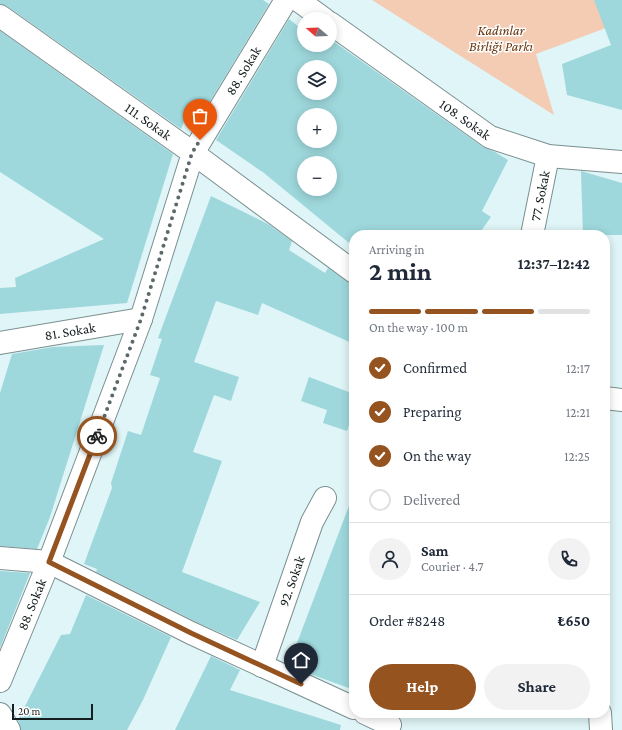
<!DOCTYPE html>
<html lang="en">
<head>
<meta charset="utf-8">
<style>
  :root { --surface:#fff; --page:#f2f2f3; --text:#1f2937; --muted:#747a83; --line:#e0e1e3; --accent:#955320 }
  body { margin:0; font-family:"Crimson Pro",serif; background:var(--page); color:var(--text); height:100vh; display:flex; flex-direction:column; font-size:15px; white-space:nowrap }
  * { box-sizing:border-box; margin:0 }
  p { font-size:13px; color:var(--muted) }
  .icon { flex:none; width:22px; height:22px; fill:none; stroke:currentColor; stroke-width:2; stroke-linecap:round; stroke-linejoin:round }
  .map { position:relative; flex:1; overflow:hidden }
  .panel { position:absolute; left:349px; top:230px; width:261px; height:488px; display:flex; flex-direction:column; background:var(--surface); border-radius:16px; box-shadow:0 2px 10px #0003 }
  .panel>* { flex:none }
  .needle { width:26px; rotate:289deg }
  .buttons { position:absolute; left:297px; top:12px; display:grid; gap:8px }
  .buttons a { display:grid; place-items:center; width:40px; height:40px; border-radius:50%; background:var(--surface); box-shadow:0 2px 10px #0003; font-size:20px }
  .scale { position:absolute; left:12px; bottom:10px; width:81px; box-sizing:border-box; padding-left:4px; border:2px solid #151d1e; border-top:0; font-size:11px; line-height:14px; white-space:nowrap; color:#151d1e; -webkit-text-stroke:3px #fff; paint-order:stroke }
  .pin { position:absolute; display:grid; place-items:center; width:34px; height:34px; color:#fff; margin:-41px -17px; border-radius:50% 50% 50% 0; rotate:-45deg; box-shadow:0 0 4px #0007 }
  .pin .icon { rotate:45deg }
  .courier { position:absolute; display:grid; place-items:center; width:40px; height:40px; margin:-20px; border:3px solid #955320; border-radius:50%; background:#fff; color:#222; box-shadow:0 1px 5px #0007 }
  .overview em { font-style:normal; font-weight:700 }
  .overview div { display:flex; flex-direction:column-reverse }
  .overview { display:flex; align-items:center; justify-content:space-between; height:68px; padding:0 20px }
  h1 { font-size:26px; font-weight:700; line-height:30px }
  .bar { display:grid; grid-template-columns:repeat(4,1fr); gap:6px 4px; align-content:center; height:48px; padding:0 20px }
  .bar i { height:5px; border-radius:3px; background:var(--line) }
  .bar .selected { background:var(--accent) }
  .bar p { grid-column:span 4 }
  .line { display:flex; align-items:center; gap:10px; padding:0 20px; border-top:1px solid var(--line) }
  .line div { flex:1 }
  .round { display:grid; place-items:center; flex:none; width:42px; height:42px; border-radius:21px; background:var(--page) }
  ol { padding:0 20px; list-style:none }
  li { display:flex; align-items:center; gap:12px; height:44px }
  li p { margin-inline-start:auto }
  li .icon { padding:4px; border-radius:50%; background:var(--accent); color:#fff; stroke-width:4 }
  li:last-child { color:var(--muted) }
  li i { width:22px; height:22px; border:2px solid var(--line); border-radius:50% }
  .cta { display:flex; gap:8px; margin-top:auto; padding:8px 20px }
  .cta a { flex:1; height:46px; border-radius:24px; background:var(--accent); color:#fff; font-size:16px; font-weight:700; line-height:46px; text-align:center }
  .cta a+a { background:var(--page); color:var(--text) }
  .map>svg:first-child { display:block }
  .green { fill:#f3ccb3 }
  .building { fill:#9ed8dc; fill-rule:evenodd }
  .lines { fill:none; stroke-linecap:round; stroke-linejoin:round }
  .minor-casing { stroke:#7b8f90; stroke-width:24 }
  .minor { stroke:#fff; stroke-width:22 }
  .done { stroke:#5c696a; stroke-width:4; stroke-dasharray:0 7.2 }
  .route { stroke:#955320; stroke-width:5 }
  .labels { text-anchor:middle; stroke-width:3; stroke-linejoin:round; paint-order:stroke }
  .park-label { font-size:14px; font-style:italic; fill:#673409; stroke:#fff }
  .street-label { font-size:14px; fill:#151d1e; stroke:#fff }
</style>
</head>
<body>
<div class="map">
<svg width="622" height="730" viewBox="0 0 622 730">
  <rect width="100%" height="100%" fill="#e0f5f7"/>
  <path class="green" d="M372,0H622V22L536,54L554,115Z"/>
  <path class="building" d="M0,0H263L269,4L195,126L185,119L181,129L7,6L0,4Z
    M594,0H622V110L567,95L562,64L611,45Z
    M289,19L299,27L304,21V45H330V39L483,147L495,152L508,160L482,211L491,217L478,235H354V247L264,173L216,140ZM304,67H330V93H304ZM304,115H330V141H304ZM304,163H330V189H304Z
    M0,31L173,154L127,303L0,314V288L16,287L15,278L104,239L0,172Z
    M581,171L622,183V235H583Z
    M211,196L268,224L292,241L289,250L325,273L328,268L347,282L354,284V344L262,303L258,315L216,301L194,362L239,377L231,401L214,395L193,452L222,461L182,572L260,602L237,640L196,622L96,572L97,569L84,564L112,488L111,483L128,431L141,435L160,378L150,375L162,339L158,338Z
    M104,345L50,517L37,549L0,546V393L12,354L53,347Z
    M309,377L354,394V411L347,431L323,423L327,410L301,401Z
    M352,498L354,499V690L313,675L289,664Z
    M0,571L30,573L0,648Z
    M86,595L171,637L143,700L127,730H21L18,720L61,635L70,634Z
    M211,656L240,670L230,690L341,725L340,730H175Z"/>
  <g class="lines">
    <g class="minor-casing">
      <g id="minor">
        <path d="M298,0L324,19"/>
        <path id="s1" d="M0,16L193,153L354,272"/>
        <path id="s2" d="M330,23L490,137L548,156L622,162"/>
        <path id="s3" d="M532,235L548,156"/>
        <path id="s4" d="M0,343L141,319"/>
        <path d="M605,398L622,400"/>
        <path d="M0,558L49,562L191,633L354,708"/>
        <path id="s5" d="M262,666L312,522L325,498"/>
        <path id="s6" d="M0,681L49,562L141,319L193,153L286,0"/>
        <path d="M365,713L390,725"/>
        <path d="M600,713L601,730"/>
        <path d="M0,714L9,730"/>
      </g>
    </g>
    <use href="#minor" class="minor"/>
  </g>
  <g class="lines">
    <path class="done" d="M97,436L141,319L192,153L200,140"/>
    <path class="route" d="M97,436L49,562L191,633L301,684"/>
  </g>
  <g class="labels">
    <g class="park-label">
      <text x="501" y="35">Kadınlar<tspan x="501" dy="16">Birliği Parkı</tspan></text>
    </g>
    <g class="street-label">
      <text dy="5" stroke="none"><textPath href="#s6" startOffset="659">88. Sokak</textPath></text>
      <text dy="5" stroke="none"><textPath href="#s2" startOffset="166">108. Sokak</textPath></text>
      <text dy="5" stroke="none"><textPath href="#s1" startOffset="182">111. Sokak</textPath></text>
      <text dy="5" stroke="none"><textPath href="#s3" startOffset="40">77. Sokak</textPath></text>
      <text dy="5" stroke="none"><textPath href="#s4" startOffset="71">81. Sokak</textPath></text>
      <text dy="5" stroke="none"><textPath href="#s5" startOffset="90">92. Sokak</textPath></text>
      <text dy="5" stroke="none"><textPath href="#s6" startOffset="83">88. Sokak</textPath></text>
    </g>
  </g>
</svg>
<div class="buttons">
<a><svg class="needle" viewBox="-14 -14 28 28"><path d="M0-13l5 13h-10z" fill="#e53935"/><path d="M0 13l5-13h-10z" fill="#747a83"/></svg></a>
<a><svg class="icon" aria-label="layers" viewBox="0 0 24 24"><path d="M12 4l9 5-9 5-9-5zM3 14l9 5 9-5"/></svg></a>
<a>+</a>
<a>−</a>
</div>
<div class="scale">20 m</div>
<div class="pin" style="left:200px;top:140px;background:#ea580c"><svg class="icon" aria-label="bag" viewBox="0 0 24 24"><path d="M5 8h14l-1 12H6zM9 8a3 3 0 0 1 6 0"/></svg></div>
<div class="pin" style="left:301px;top:684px;background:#1f2937"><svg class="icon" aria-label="home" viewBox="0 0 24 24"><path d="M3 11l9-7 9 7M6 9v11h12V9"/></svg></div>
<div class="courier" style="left:97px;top:436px"><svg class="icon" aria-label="bike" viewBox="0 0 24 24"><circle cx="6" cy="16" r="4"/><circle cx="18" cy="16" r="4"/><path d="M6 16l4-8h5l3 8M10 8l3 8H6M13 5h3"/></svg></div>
<section class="panel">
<div class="overview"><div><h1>2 min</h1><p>Arriving in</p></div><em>12:37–12:42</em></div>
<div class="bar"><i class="selected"></i><i class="selected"></i><i class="selected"></i><i></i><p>On the way · 100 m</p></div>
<ol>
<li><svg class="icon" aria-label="check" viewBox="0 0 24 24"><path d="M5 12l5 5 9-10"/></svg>Confirmed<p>12:17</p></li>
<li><svg class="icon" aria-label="check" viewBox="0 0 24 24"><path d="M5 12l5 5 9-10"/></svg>Preparing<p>12:21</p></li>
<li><svg class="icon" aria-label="check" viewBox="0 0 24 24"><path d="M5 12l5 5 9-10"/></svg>On the way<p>12:25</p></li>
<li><i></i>Delivered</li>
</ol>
<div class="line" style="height:72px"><a class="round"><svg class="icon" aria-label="person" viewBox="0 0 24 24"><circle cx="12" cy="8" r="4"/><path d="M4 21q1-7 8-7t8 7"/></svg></a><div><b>Sam</b><p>Courier · 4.7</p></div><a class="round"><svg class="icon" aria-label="phone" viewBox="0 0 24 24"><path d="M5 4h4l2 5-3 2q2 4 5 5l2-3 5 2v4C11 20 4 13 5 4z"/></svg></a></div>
<div class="line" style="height:52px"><div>Order #8248</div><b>₺650</b></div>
<div class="cta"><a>Help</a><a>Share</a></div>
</section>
</div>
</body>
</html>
